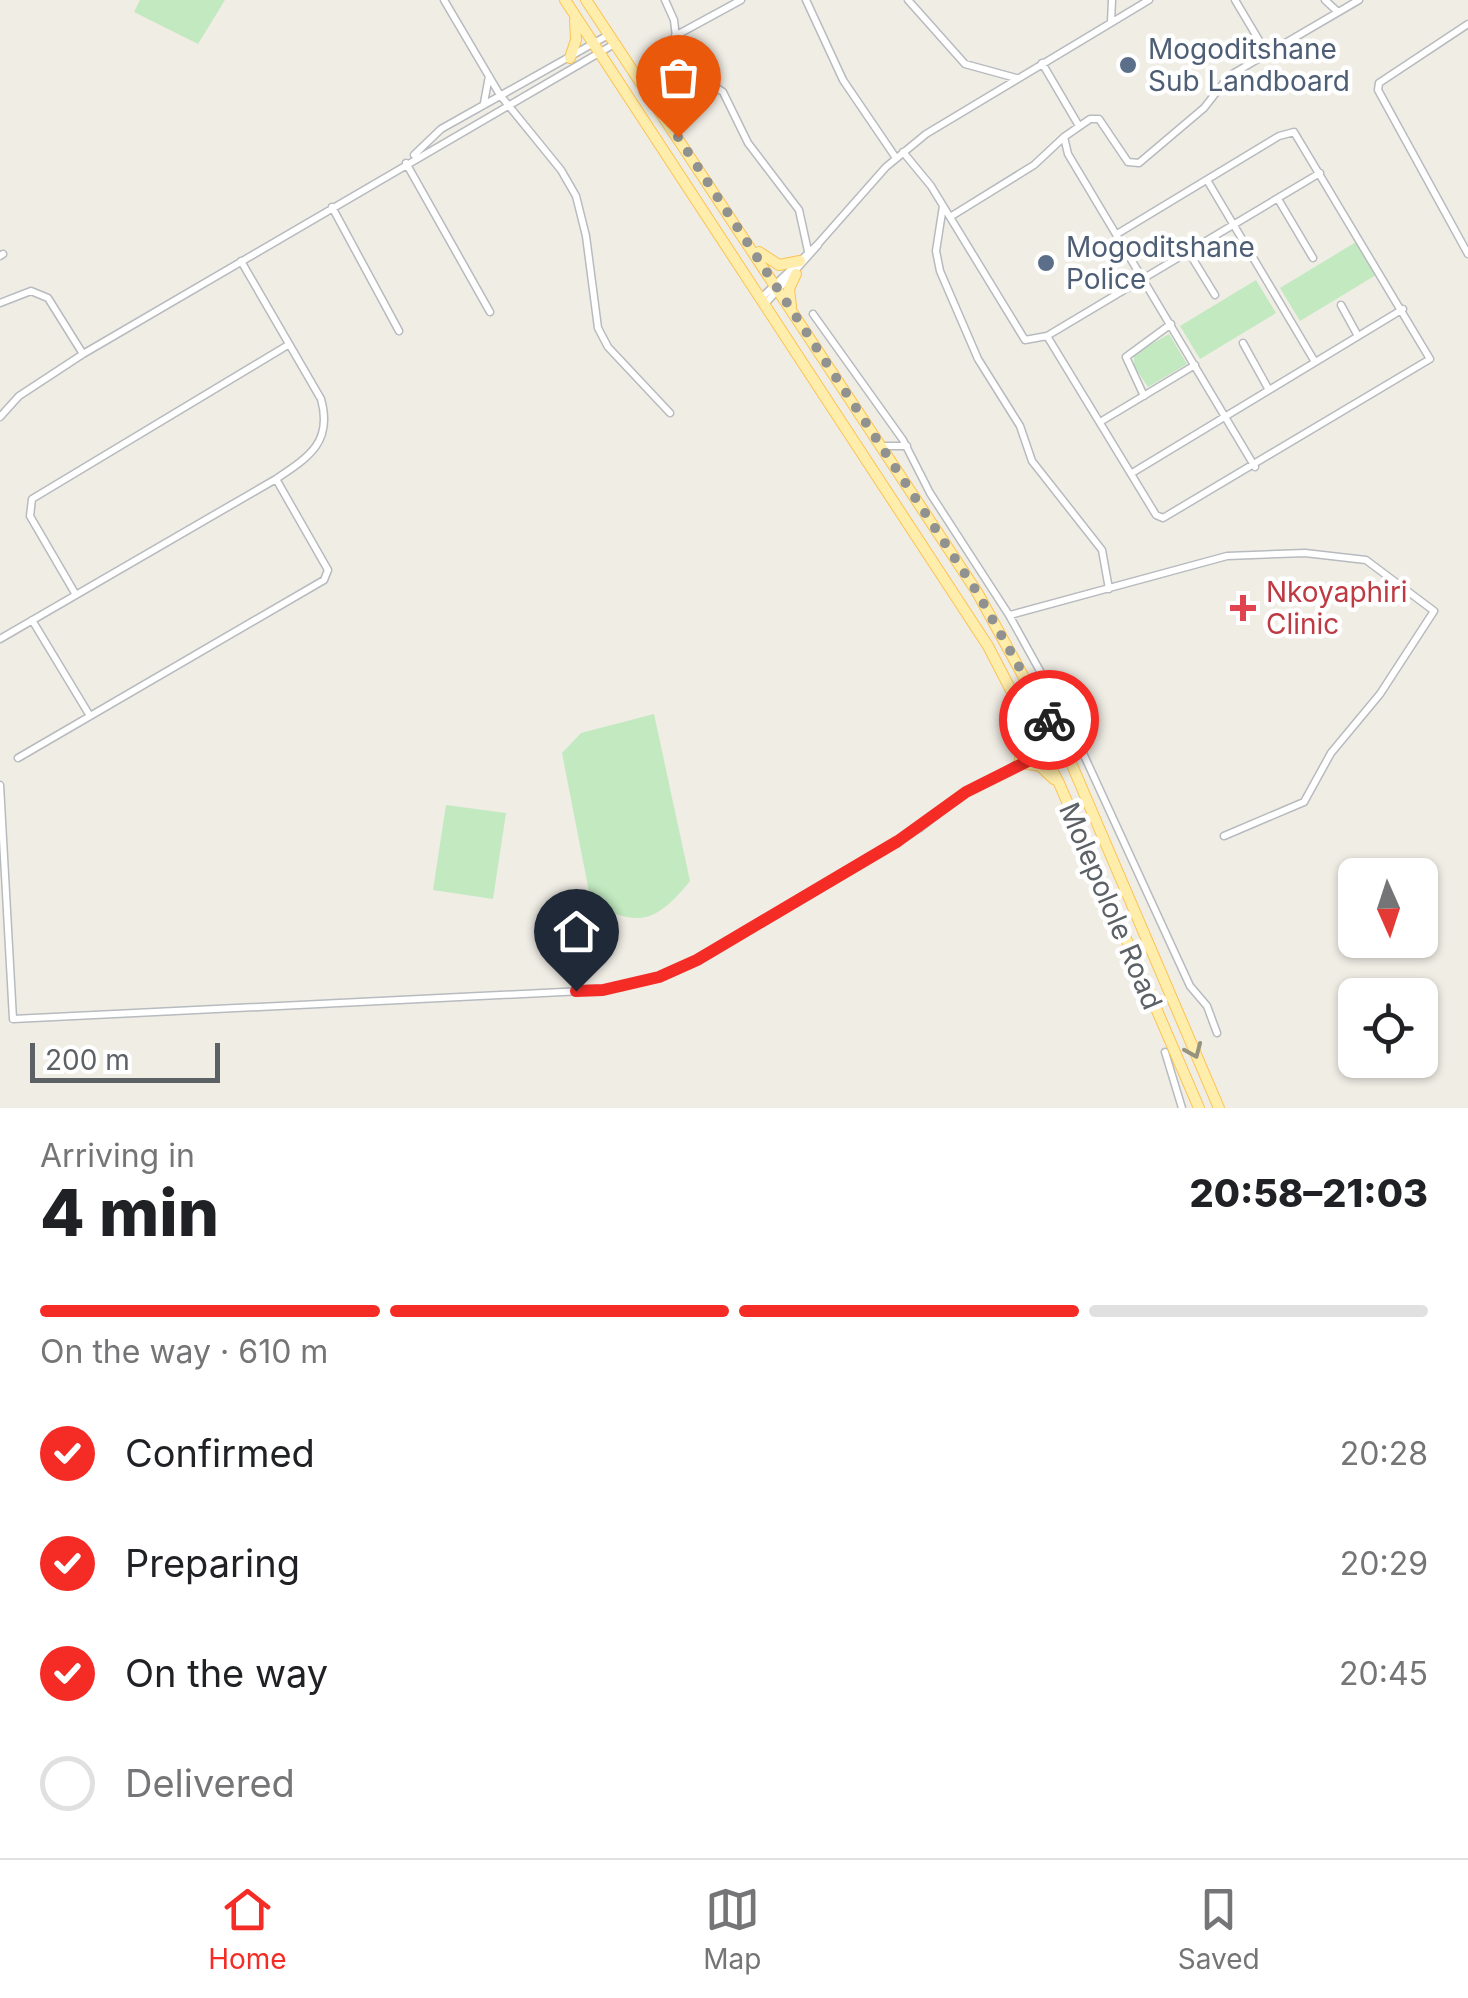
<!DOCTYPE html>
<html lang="en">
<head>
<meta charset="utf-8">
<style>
  :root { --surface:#fff; --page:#f6f6f6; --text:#202124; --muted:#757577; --line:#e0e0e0; --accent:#f52b26 }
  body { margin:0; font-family:Inter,sans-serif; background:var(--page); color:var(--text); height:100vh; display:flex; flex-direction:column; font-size:38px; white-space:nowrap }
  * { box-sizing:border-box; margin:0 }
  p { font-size:32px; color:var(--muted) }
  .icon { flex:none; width:55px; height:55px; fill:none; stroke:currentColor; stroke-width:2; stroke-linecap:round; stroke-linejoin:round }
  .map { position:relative; height:1108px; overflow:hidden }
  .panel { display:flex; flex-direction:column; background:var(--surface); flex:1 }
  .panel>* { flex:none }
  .needle { width:65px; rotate:177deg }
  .buttons { position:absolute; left:1338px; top:858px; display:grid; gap:20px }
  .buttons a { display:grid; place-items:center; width:100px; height:100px; border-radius:15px; background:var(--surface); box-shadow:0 2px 8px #0004; font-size:50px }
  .scale { position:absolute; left:30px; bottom:25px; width:190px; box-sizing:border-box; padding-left:10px; border:5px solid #5c6166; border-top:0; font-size:28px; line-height:35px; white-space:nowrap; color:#5c6166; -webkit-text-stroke:8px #fff; paint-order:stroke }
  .pin { position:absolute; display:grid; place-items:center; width:85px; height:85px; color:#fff; margin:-102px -42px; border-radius:50% 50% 50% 0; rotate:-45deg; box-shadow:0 0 10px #0007 }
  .pin .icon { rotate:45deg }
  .courier { position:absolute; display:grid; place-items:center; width:100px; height:100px; margin:-50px; border:8px solid #f52b26; border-radius:50%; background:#fff; color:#222; box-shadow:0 2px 12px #0007 }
  .summary em { font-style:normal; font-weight:800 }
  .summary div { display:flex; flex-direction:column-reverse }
  .summary { display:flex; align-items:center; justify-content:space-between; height:170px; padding:0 40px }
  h1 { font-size:65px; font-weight:800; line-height:75px }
  .bar { display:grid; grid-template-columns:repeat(4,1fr); gap:15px 10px; align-content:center; height:120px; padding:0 40px }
  .bar i { height:12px; border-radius:8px; background:var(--line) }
  .bar .current { background:var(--accent) }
  .bar p { grid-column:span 4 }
  ol { padding:0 40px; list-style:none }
  li { display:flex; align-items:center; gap:30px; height:110px }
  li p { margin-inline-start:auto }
  li .icon { padding:10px; border-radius:50%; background:var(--accent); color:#fff; stroke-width:4 }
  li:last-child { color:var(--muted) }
  li i { width:55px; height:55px; border:5px solid var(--line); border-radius:50% }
  .dock { display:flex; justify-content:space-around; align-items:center; height:140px; border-top:2px solid var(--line); background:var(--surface); font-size:28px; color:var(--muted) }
  .dock a { display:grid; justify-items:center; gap:5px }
  .dock .current { color:var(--accent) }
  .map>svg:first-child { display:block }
  .green { fill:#c2e9c0 }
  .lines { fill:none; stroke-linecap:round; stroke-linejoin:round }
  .minor-casing { stroke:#b7bbbf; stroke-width:9 }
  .primary-casing { stroke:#fbc353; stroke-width:12 }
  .minor { stroke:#fff; stroke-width:6 }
  .primary { stroke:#ffedab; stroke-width:10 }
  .oneway { stroke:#95927e }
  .done { stroke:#909292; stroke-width:10; stroke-dasharray:0 18 }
  .route { stroke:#f52b26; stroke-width:12 }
  .service-dot { fill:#5c6f8a; stroke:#fff; stroke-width:4 }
  .health-dot { fill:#e0444e; stroke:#fff; stroke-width:4 }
  .labels { text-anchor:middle; stroke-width:9; stroke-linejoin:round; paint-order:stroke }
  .service-label { font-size:28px; fill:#4e5e75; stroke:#fff; text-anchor:start }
  .health-label { font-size:28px; fill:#be3a42; stroke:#fff; text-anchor:start }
  .street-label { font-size:28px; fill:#5c6166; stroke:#fff }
</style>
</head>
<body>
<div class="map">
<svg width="1468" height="1108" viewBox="0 0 1468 1108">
  <rect width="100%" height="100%" fill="#f0ede5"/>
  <path class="green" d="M140,0H225L198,44L134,12Z
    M1356,242L1376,275L1300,321L1280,288Z
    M1256,280L1276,313L1200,359L1180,326Z
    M1169,334L1187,364L1148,387L1134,366V354Z
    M654,714L690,881C657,922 638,929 591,902L562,753L581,733Z
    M446,805L506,813L493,899L433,890Z"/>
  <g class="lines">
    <g class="minor-casing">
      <path id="minor" d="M444,0L500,95L561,170L576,196L586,236L598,328L608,347L670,413
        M665,0L674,20L679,63L723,92L748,143L799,210L808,251
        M806,0L843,80L896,158
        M908,0L965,64L1016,78
        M1235,0L1266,52
        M1325,0L1338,12
        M1111,22L1112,0
        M1468,24L1379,83L1378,90L1468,254
        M675,36L741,0
        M1042,63L1079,126
        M484,103L489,76
        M903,152L931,186L1025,340L1047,336L1320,173
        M414,155L441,129L610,34
        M406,163L490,312
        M1207,180L1315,362
        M1278,199L1313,258
        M943,206L936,251L940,271L978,359L1020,426L1032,461L1102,550L1109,589
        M332,207L399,331
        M950,217L1034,165L1064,137
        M1188,251L1215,295
        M0,256L3,254
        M241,261L321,399C333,442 309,457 276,479
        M761,298L818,244L886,167L926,134L1149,0
        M0,303L31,291L48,298L83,354
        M765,304L818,245
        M1341,305L1358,336
        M813,314L903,440L930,493L1009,615L1071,727L1190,986L1207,1006L1217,1033
        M1047,336L1156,515L1163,518L1430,359L1294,132L1279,136L1117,234
        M1243,343L1269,390
        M1144,396L1126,357L1171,324
        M0,417L19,396L83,354L616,43
        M1100,422L1195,365
        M881,446H907
        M1255,467L1068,154L1064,137L1090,119H1099L1128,162L1139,163L1204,108L1229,76L1359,0
        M1132,473L1403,309
        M76,595L30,516L32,499L288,345
        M1010,615L1227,556L1305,553L1366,560L1434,611L1380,694L1331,753L1304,802L1224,836
        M32,620L90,716
        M0,639L276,479L328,570L324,580L18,758
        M1009,769L1057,738
        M0,785L13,1019L603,990L659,977L697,960L920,828L965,792L1061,745
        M1165,1052L1182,1108"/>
    </g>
    <g class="primary-casing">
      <path id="primary" d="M565,0L988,646L1059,783L1199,1108
        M586,0L977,592L1072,765L1219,1108
        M570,58L576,40L575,20
        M759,252L779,265L800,261
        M791,306L789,289L796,274
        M1020,760L1027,722
        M1023,763L1040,766L1054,779"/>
    </g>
    <use href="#minor" class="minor"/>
    <use href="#primary" class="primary"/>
  </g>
  <defs><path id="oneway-chevron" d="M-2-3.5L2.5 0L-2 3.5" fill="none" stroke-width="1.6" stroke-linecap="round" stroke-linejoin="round" transform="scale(2.5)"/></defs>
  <use class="oneway" href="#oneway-chevron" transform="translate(1194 1051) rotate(67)"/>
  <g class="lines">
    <path class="done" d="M678,137L977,592L1049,720"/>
    <path class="route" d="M576,991L603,990L659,977L697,960L898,841L966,792L1062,744L1049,720"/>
  </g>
  <g class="service-dot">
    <circle cx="1128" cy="65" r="10"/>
    <circle cx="1046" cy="263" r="10"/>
  </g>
  <path class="health-dot" d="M1238 593h10v10h10v10h-10v10h-10v-10h-10v-10h10z"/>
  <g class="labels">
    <g class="service-label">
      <text x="1148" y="59">Mogoditshane<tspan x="1148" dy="32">Sub Landboard</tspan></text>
      <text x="1066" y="257">Mogoditshane<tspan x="1066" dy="32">Police</tspan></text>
    </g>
    <g class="health-label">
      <text x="1266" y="602">Nkoyaphiri<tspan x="1266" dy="32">Clinic</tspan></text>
    </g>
    <g class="street-label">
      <text transform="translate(1111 906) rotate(67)" y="10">Molepolole Road</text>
    </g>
  </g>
</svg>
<div class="buttons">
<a><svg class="needle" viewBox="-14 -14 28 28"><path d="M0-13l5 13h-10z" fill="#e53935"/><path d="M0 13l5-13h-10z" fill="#757577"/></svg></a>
<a><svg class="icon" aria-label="locate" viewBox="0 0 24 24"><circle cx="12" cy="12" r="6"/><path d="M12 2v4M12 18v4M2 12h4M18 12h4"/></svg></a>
</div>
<div class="scale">200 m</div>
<div class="pin" style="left:678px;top:137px;background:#ea580c"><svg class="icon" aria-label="bag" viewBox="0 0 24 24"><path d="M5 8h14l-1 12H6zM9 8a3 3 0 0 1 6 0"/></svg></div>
<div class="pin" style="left:576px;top:991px;background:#1f2937"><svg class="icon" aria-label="home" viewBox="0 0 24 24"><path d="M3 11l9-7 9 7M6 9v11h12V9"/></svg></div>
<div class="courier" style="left:1049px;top:720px"><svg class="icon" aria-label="bike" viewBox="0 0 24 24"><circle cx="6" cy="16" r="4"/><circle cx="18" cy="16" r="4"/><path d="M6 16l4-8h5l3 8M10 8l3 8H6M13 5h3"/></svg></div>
</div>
<section class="panel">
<div class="summary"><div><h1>4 min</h1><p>Arriving in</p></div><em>20:58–21:03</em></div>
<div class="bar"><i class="current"></i><i class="current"></i><i class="current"></i><i></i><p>On the way · 610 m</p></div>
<ol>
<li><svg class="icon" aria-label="check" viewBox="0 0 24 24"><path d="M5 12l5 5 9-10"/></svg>Confirmed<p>20:28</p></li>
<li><svg class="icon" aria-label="check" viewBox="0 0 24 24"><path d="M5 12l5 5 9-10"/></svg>Preparing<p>20:29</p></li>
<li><svg class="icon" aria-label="check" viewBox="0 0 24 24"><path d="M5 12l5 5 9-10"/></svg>On the way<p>20:45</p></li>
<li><i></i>Delivered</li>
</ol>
</section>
<nav class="dock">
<a class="current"><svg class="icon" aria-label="home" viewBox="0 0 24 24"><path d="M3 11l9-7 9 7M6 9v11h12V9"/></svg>Home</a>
<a><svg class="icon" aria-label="map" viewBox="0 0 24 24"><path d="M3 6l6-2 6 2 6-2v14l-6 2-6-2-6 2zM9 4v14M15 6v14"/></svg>Map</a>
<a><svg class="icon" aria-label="saved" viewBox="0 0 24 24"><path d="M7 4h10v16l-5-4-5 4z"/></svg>Saved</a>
</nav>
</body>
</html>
